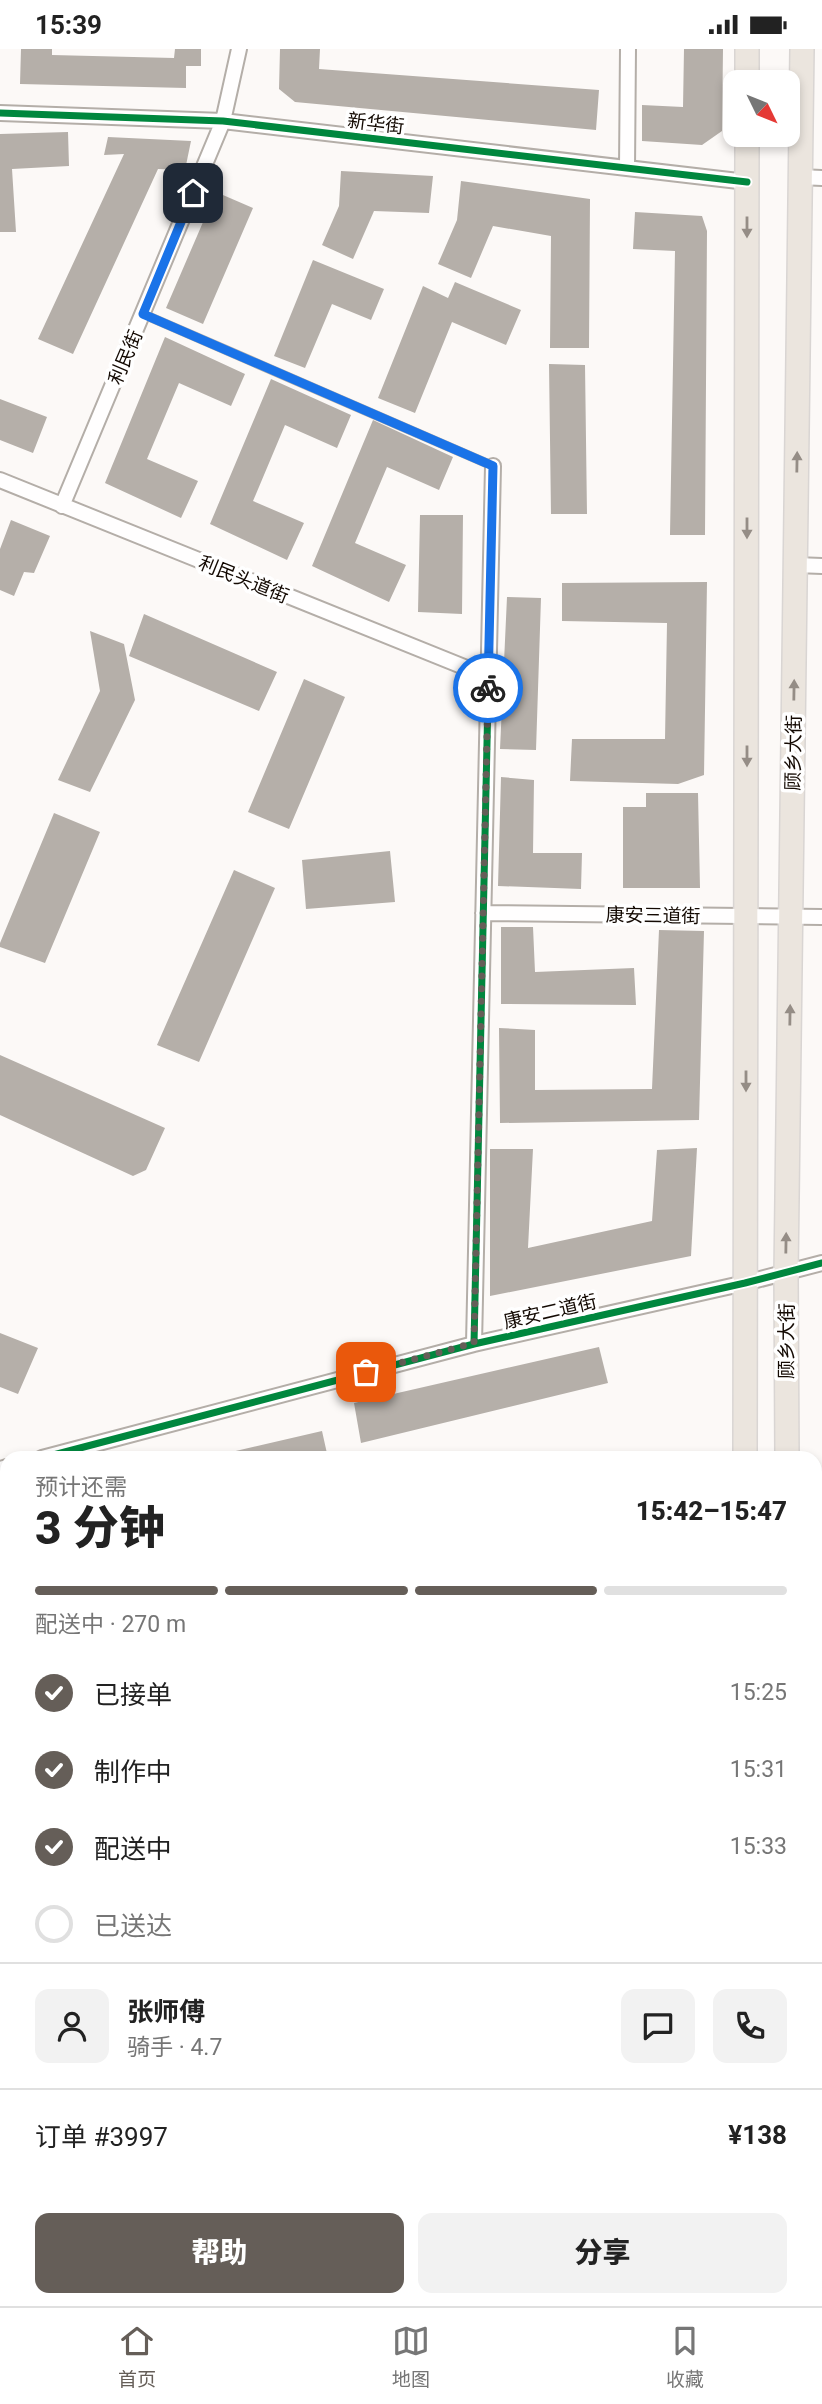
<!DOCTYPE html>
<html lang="zh">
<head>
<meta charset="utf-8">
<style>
  :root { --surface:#fff; --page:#f2f2f2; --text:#222; --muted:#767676; --line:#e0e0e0; --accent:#655e58 }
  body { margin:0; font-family:Roboto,"Noto Sans SC",sans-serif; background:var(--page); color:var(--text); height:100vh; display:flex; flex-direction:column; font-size:26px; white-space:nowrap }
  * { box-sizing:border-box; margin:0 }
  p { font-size:23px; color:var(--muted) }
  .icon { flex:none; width:38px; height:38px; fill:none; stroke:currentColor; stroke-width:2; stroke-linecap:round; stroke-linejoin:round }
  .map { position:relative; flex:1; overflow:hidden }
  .side { position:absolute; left:0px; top:1402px; width:822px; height:856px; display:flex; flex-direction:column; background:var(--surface); border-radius:21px 21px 0 0; box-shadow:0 4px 10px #0003 }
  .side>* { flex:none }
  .needle { width:46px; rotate:133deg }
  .buttons { position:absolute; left:723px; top:21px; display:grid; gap:14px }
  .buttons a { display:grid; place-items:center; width:77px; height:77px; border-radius:14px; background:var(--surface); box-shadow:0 4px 10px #0003; font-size:35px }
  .pin { position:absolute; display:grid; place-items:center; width:60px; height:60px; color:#fff; margin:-30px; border-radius:14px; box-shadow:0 4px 10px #0006 }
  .courier { position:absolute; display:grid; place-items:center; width:70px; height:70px; margin:-35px; border:5px solid #1a73e8; border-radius:50%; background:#fff; color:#222; box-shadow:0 2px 9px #0007 }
  .headline em { font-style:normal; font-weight:800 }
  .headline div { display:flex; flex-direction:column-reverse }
  .headline { display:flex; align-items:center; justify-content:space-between; height:119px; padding:0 35px }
  h1 { font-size:46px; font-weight:800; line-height:52px }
  .bar { display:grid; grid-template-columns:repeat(4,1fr); gap:10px 7px; align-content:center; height:84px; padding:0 35px }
  .bar i { height:9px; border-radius:5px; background:var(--line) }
  .bar .current { background:var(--accent) }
  .bar p { grid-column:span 4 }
  .line { display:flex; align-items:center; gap:18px; padding:0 35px; border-top:2px solid var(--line) }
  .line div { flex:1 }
  .round { display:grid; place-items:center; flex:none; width:74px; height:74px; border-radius:14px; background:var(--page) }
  ol { padding:0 35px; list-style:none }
  li { display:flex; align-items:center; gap:21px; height:77px }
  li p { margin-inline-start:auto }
  li .icon { padding:7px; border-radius:50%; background:var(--accent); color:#fff; stroke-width:4 }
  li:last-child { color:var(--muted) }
  li i { width:38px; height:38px; border:4px solid var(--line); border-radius:50% }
  .cta { display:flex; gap:14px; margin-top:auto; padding:14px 35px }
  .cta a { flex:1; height:80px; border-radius:14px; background:var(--accent); color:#fff; font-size:28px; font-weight:800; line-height:80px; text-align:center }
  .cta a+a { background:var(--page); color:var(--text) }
  .status { display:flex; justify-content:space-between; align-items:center; height:49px; padding:0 35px; background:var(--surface); direction:ltr }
  .status svg { height:19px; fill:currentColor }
  .tabs { display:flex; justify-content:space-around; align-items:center; height:98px; border-top:2px solid var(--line); background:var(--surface); font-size:19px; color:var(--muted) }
  .tabs a { display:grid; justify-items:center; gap:4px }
  .tabs .current { color:var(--accent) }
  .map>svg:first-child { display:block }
  .building { fill:#b5afa9 }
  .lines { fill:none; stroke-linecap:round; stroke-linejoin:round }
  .service-casing { stroke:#b4aea8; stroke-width:10 }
  .minor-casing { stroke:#b4aea8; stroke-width:18 }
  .primary-casing { stroke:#d9d5d3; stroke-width:26 }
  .trunk-casing { stroke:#d9d5d3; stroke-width:28 }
  .service { stroke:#fffefe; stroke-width:7 }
  .minor { stroke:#fffefe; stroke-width:14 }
  .primary { stroke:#ebe5de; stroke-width:23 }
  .trunk { stroke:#e4dcd4; stroke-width:24 }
  .cycleway-casing { stroke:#fff; stroke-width:11 }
  .cycleway { stroke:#00873e; stroke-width:7 }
  .oneway { fill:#958d86 }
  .done { stroke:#655e58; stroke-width:7; stroke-dasharray:0 12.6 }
  .route { stroke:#1a73e8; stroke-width:9 }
  .labels { text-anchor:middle; stroke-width:7; stroke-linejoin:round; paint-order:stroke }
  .street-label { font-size:19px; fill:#140a03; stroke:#fff }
</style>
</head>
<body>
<div class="status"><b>15:39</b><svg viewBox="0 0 49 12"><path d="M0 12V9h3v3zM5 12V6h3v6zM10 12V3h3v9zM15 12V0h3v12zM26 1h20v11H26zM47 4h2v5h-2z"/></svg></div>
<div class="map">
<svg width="822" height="2257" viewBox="0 0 822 2257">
  <rect width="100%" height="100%" fill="#fcf9f7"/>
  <path class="building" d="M21,0H52V6L174,9L175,0H201V17H186V39L20,35Z
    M280,0H320L319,20L599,41L596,81L295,53L279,40Z
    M684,0H723L722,82L702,96L642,92V56L683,58Z
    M68,83L69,117L12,120L16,183H0V85Z
    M108,88L191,92L185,121L158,120L73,305L38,290L124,105L104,106Z
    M341,122L433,127L429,164L374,162L353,210L322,196L339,157Z
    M461,132L590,150L589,299H550L551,187L493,177L471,229L438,215L457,171Z
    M216,143L253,159L203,275L166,259Z
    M635,163L702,167L707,182L705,486H670L675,202L633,200Z
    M313,211L384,240L371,271L332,255L305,319L274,307Z
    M455,233L521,261L506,296L452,273L415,364L378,349L423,237L448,249Z
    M165,288L245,325L231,357L179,334L147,410L198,432L181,469L105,434Z
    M549,315L585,316L587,465H551Z
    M271,330L351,366L337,399L285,376L253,452L304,474L287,511L210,475Z
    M0,350L47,368L33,404L0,391Z
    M373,371L453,408L439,441L387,418L355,494L406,516L389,553L312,517Z
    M420,466H463L462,565L418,563Z
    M11,471L50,487L34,524L24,523L14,547L0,541V500Z
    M707,533L704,726L678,735L570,732L572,690H665L667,574L562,572V534Z
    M507,548L541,549L536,701L500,700Z
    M144,565L277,623L259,662L129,607Z
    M90,582L124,595L135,651L90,743L58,731L100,642Z
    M304,630L345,648L289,780L248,763Z
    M501,728L534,731L533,804H582L581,840L498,837Z
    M646,744H698L700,839H623V758H646Z
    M54,764L100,783L45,914L0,898V894Z
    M390,802L395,853L306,860L302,811Z
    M234,821L275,839L199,1013L157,996Z
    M501,878H533L535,923L634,919L636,956L501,955Z
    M659,881L704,882L699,1071L500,1074L499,979L535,981V1041L652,1040Z
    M0,1006L165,1079L146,1121L133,1127L0,1066Z
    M697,1099L691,1207L490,1247V1100H533L528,1199L652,1172L657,1101Z
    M0,1284L38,1299L18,1345L0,1338Z
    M599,1298L608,1334L361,1394L354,1354Z
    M322,1382L328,1409H210V1408Z
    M7,1443V1482L0,1483V1445Z
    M7,1644V1686L0,1687V1646Z
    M817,2191L822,2214V2233L816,2235Z
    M138,2250H168L170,2257H118Z
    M674,2250H701L703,2257H655Z"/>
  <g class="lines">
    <g class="service-casing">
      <path id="service" d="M143,265L493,417"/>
    </g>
    <g class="minor-casing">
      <path id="minor" d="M0,64L223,72L747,133
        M627,119L628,0
        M800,128L822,129
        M0,431L489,628
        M62,457L223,72L239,0
        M796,516L822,517
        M483,864L822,868
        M474,1295L493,417
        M42,1409L474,1295L745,1234L822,1214
        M0,1420L7,1418"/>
    </g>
    <g class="primary-casing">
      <path id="primary" d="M747,33V0
        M745,1409L747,86
        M787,1409L786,1225L802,0
        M816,1671L822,1698
        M816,1864L822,1891
        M0,2210L7,2238"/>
    </g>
    <g class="trunk-casing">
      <path id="trunk" d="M816,1477L822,1475
        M816,1517L822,1515
        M816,1577L822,1574
        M816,1619L822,1617
        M0,1748L7,1746
        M0,1787L7,1785
        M0,1829L7,1827
        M0,1866L7,1863
        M0,1902L7,1890"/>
    </g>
    <use href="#service" class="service"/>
    <use href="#minor" class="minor"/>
    <use href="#primary" class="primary"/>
    <use href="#trunk" class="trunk"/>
    <g class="cycleway-casing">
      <path id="cycleway" d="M0,64L223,72L747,133
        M474,1295L493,417
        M42,1409L474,1295L745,1234L822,1214"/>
    </g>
    <use href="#cycleway" class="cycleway"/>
  </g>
  <defs><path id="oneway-solid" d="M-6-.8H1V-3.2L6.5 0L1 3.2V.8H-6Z" transform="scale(1.75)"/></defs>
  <g class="oneway">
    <use href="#oneway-solid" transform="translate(747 178) rotate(90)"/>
    <use href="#oneway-solid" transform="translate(797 413) rotate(-89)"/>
    <use href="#oneway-solid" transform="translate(747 479) rotate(90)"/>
    <use href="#oneway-solid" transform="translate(794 641) rotate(-89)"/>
    <use href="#oneway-solid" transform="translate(747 707) rotate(90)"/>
    <use href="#oneway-solid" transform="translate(790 966) rotate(-89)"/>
    <use href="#oneway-solid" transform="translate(746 1032) rotate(90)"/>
    <use href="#oneway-solid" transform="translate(786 1194) rotate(-89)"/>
  </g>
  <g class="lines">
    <path class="done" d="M366,1323L474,1294L488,639"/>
    <path class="route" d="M193,144L143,265L493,417L488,639"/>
  </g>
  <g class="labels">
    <g class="street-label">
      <text transform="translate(376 74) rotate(7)" y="7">新华街</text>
      <text transform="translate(125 308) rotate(-67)" y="7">利民街</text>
      <text transform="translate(244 530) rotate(22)" y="7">利民头道街</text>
      <text transform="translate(793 704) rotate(-89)" y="7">顾乡大街</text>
      <text transform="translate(653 866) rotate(1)" y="7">康安三道街</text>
      <text transform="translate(550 1262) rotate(-13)" y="7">康安二道街</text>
      <text transform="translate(786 1292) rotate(-90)" y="7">顾乡大街</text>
    </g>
  </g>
</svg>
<div class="buttons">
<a><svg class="needle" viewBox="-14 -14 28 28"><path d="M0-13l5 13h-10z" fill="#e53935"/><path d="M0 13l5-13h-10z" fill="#767676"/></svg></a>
</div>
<div class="pin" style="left:366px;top:1323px;background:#ea580c"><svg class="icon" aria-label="bag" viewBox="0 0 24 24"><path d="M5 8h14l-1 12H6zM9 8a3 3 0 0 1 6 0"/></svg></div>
<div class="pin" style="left:193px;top:144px;background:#1f2937"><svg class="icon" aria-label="home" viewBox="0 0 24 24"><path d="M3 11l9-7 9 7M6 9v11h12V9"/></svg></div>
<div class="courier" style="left:488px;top:639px"><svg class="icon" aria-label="bike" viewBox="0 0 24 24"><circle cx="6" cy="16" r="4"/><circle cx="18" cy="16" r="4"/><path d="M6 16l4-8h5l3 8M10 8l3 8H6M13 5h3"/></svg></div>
<section class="side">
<div class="headline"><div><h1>3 分钟</h1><p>预计还需</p></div><em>15:42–15:47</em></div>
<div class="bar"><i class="current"></i><i class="current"></i><i class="current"></i><i></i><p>配送中 · 270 m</p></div>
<ol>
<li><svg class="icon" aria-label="check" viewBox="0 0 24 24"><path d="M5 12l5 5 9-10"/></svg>已接单<p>15:25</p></li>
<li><svg class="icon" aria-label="check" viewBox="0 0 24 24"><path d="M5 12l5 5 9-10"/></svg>制作中<p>15:31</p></li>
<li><svg class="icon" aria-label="check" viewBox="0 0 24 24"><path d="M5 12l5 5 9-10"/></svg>配送中<p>15:33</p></li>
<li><i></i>已送达</li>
</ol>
<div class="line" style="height:126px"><a class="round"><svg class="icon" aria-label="person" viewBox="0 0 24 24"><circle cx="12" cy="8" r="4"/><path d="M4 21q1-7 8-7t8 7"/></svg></a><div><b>张师傅</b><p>骑手 · 4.7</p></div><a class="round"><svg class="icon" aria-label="chat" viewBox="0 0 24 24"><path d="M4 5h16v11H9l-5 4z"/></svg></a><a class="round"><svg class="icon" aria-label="phone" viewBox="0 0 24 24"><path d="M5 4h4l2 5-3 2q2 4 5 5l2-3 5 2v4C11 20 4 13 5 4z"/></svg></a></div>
<div class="line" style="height:91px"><div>订单 #3997</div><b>¥138</b></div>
<div class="cta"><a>帮助</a><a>分享</a></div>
</section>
</div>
<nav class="tabs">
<a class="current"><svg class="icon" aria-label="home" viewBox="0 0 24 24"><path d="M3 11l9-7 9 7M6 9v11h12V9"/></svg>首页</a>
<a><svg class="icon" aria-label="map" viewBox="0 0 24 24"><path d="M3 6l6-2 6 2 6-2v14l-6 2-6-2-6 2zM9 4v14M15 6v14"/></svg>地图</a>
<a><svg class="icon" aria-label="saved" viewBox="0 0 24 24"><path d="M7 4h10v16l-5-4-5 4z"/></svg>收藏</a>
</nav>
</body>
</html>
